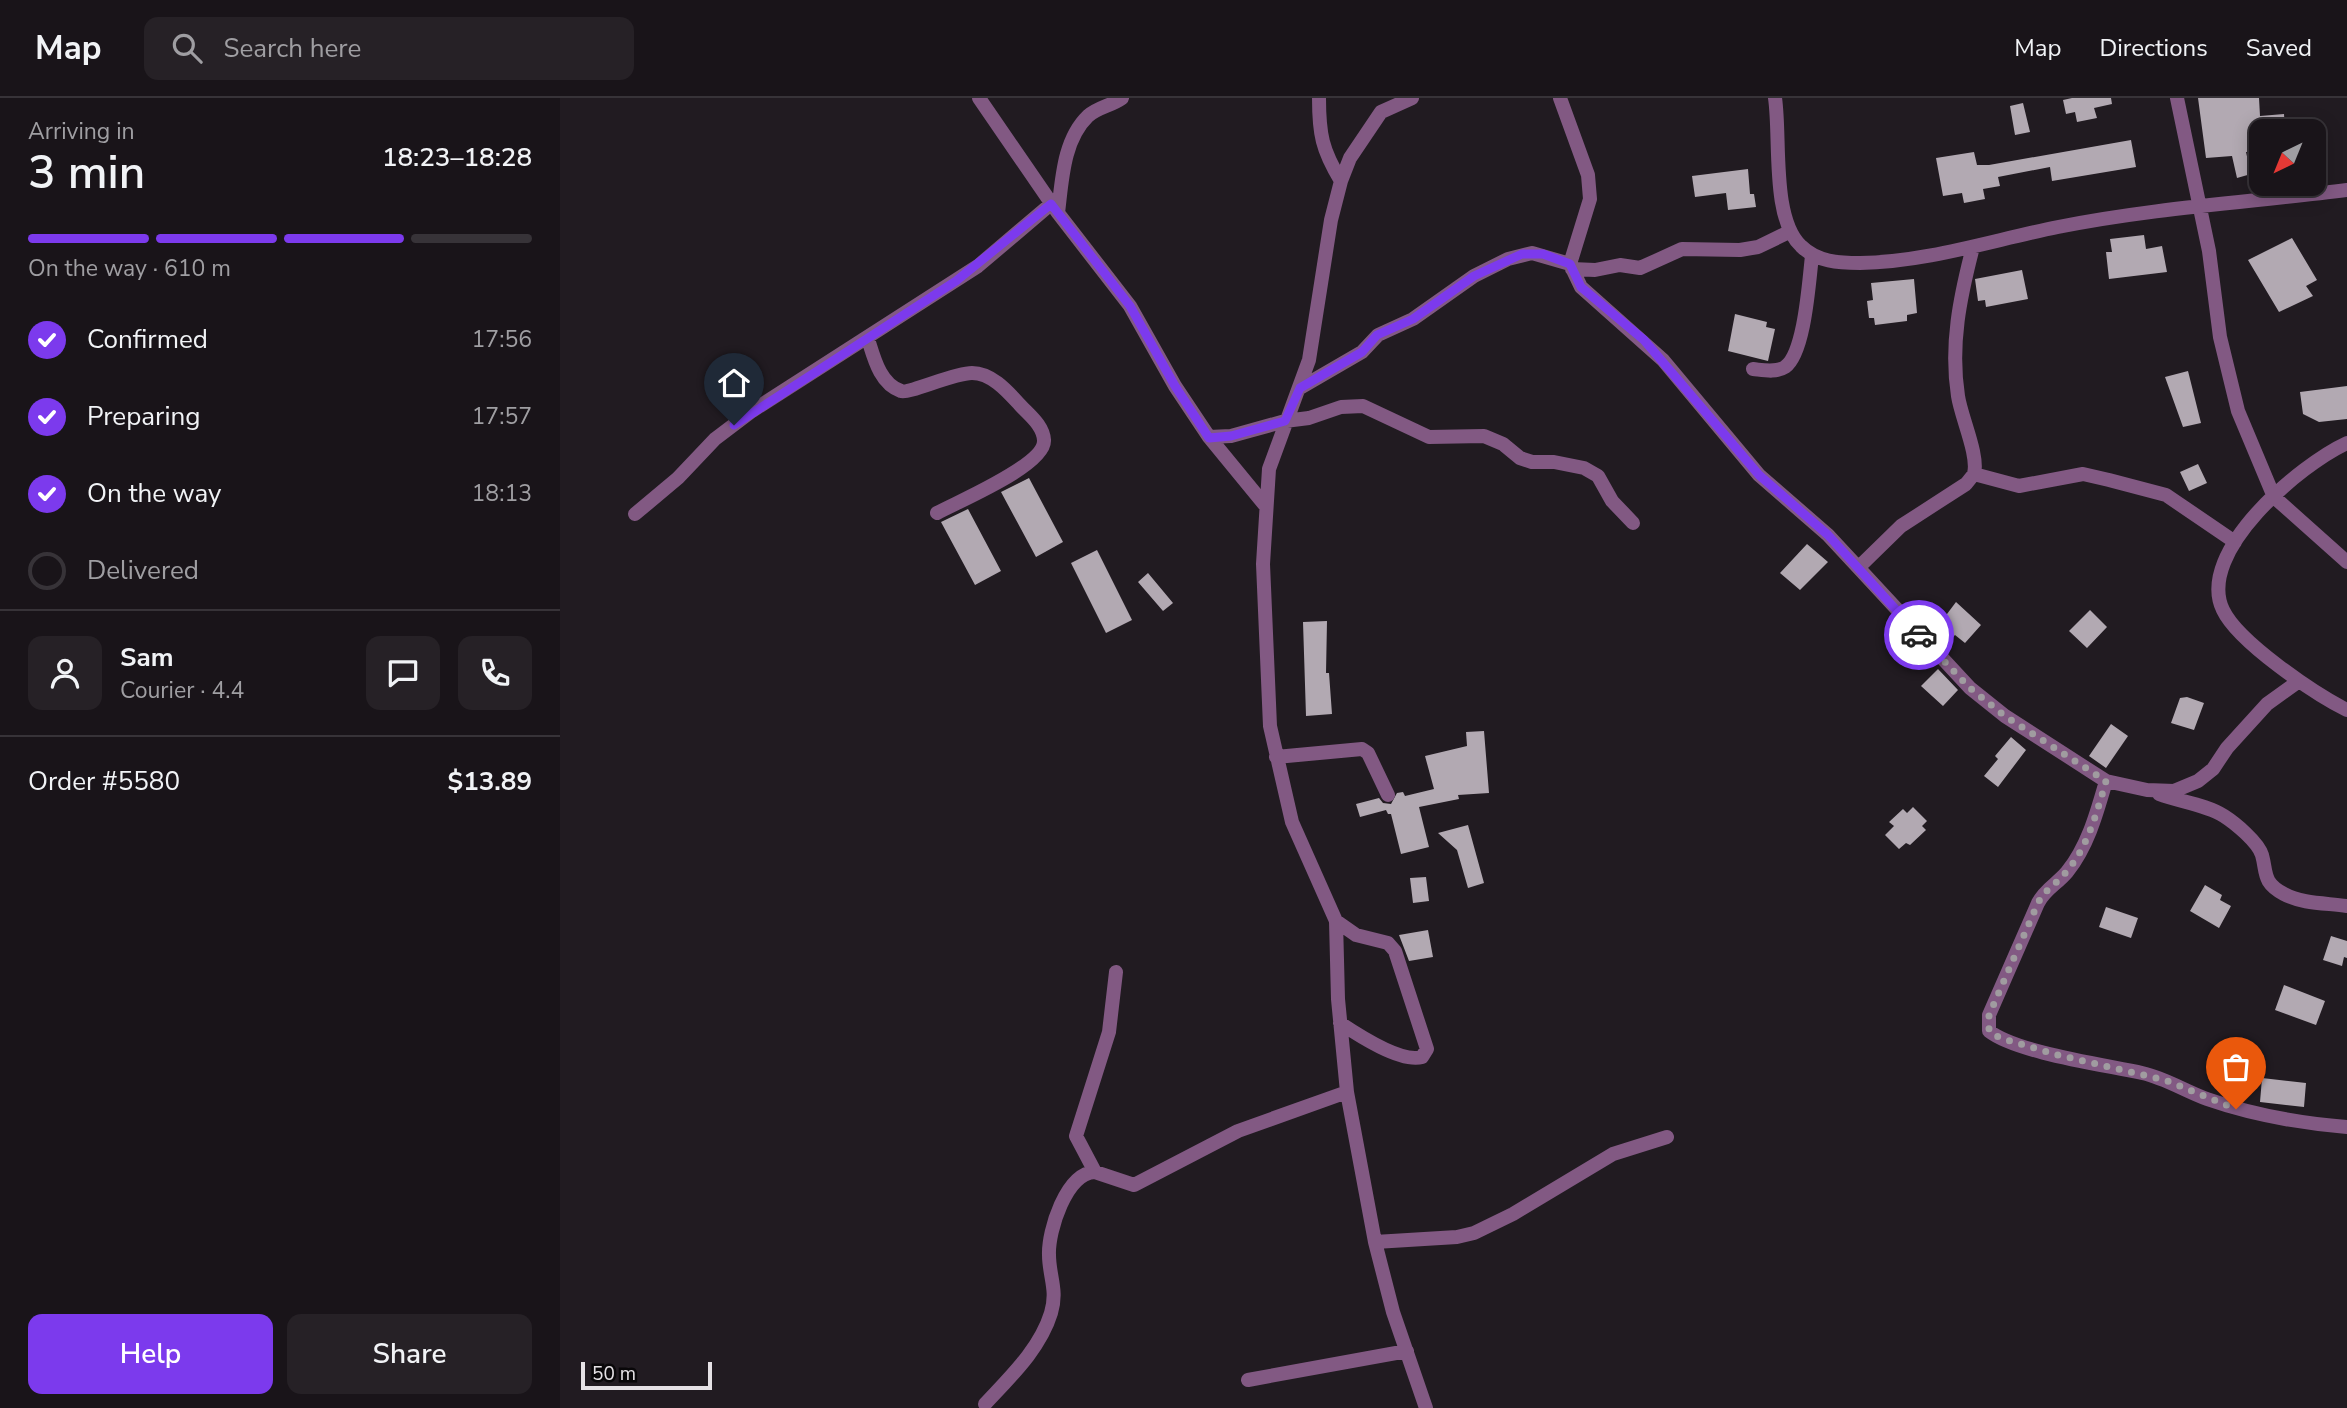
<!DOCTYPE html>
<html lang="en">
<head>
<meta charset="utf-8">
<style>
  :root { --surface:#191419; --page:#262126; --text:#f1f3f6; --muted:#9f9ea2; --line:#373338; --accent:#7c3aed }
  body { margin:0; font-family:"Nunito Sans",sans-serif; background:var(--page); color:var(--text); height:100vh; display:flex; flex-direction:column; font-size:26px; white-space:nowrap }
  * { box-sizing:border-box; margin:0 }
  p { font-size:23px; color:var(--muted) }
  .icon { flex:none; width:38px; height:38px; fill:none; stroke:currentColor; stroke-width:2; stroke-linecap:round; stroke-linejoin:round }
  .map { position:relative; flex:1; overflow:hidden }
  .details { display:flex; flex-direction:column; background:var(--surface); width:560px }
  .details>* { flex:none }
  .needle { width:46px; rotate:223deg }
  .controls { position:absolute; left:1689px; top:21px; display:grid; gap:14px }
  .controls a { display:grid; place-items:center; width:77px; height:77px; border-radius:14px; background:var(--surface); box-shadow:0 4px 18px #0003,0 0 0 2px var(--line); font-size:35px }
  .scale { position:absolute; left:21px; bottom:18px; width:131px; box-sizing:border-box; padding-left:7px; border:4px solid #e5e1e5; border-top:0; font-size:19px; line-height:24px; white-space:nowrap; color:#e5e1e5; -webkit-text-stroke:5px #090709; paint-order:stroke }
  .pin { position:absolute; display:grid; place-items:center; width:60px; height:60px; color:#fff; margin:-72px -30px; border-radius:50% 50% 50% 0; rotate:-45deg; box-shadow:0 0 7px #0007 }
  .pin .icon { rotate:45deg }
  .courier { position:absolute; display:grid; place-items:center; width:70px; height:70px; margin:-35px; border:5px solid #7c3aed; border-radius:50%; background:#fff; color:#222; box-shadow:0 2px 9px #0007 }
  .overview em { font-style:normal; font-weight:600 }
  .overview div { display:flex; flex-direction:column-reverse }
  .overview { display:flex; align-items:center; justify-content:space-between; height:119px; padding:0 28px }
  h1 { font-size:46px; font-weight:600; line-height:52px }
  .bar { display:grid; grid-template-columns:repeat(4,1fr); gap:10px 7px; align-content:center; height:84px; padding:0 28px }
  .bar i { height:9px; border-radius:5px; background:var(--line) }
  .bar .active { background:var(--accent) }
  .bar p { grid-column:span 4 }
  .line { display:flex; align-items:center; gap:18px; padding:0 28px; border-top:2px solid var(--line) }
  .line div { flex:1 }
  .round { display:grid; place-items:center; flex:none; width:74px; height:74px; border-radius:14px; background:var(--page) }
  ol { padding:0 28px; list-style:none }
  li { display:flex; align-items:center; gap:21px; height:77px }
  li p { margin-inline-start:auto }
  li .icon { padding:7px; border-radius:50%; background:var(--accent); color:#fff; stroke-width:4 }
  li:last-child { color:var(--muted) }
  li i { width:38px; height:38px; border:4px solid var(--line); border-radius:50% }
  .button { display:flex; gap:14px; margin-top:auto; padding:14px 28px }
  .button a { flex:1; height:80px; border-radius:14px; background:var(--accent); color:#fff; font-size:28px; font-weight:600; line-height:80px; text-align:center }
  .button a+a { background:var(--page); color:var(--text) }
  header { display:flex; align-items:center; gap:42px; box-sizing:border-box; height:98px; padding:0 35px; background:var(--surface); border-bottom:2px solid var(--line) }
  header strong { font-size:33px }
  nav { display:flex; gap:38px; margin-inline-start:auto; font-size:24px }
  .search { width:490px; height:63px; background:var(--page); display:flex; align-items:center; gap:18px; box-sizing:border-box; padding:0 24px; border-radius:14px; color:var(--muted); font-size:26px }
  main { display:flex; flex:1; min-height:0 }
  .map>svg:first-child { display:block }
  .building { fill:#b2a9b2 }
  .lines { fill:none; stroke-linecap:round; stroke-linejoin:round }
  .street { stroke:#825983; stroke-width:14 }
  .done { stroke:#a09ca0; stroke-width:7; stroke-dasharray:0 12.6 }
  .route { stroke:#7c3aed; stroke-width:9 }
</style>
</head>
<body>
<header>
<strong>Map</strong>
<div class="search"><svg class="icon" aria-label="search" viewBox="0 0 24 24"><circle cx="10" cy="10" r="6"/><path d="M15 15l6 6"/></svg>Search here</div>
<nav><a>Map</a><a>Directions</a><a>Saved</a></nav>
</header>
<main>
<section class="details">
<div class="overview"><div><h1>3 min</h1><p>Arriving in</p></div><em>18:23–18:28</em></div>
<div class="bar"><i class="active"></i><i class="active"></i><i class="active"></i><i></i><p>On the way · 610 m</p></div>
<ol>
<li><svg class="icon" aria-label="check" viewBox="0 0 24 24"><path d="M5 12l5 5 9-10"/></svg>Confirmed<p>17:56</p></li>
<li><svg class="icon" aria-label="check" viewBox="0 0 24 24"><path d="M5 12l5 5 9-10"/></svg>Preparing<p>17:57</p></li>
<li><svg class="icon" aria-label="check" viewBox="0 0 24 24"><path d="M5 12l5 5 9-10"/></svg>On the way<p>18:13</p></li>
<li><i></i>Delivered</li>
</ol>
<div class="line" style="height:126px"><a class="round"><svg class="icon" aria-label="person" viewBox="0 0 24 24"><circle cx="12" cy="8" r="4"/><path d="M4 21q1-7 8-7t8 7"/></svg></a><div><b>Sam</b><p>Courier · 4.4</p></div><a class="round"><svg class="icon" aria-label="chat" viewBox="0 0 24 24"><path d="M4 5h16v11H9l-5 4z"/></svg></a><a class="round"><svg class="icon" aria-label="phone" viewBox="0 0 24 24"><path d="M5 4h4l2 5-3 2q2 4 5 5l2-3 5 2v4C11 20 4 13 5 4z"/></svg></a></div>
<div class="line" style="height:91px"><div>Order #5580</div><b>$13.89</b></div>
<div class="button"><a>Help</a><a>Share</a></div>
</section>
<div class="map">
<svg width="1787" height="1310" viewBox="0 0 1787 1310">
  <rect width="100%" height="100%" fill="#211b21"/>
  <path class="building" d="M1512,0H1551L1552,6L1534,10L1537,20L1517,24L1515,14L1506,16L1503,2Z
    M1638,0H1699L1700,18L1724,16L1725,33H1701V53L1686,54L1691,76L1677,80L1672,58L1646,60Z
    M1463,5L1470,34L1455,37L1450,8Z
    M1571,42L1576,69L1492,83L1490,69L1438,79L1440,88L1423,91L1425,101L1404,105L1402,95L1383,98L1376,60L1414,54L1417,67H1429Z
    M1188,71L1190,96H1194L1196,109L1168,112L1166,95L1135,99L1132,78Z
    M1584,137L1586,151L1602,148L1607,174L1549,181L1546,154H1552L1550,141Z
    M1732,140L1757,182L1746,188L1753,198L1719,214L1688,162Z
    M1462,172L1468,201L1426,209L1425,202L1418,203L1415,181Z
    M1354,181L1357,215L1347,217V223L1315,227L1314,220H1309L1307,203L1313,202L1311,185Z
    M1175,216L1207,224L1206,229L1215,231L1208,263L1168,253Z
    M1628,273L1641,325L1623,329L1605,279Z
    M1787,288V321L1759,324L1743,316L1740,294Z
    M1638,366L1647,385L1629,393L1620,374Z
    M469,380L503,444L476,459L441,394Z
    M408,411L441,473L415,487L381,424Z
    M1247,446L1268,464L1240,492L1220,475Z
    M537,452L572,522L546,535L511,465Z
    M588,475L613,505L603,513L578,484Z
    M1396,504L1421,527L1405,545L1395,537L1392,540L1378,528Z
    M1530,512L1547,529L1527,550L1509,533Z
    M767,523L766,575H769L772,616L746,618L743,524Z
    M1378,571L1398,592L1383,608L1361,588Z
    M1627,599L1644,605L1634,632L1611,625L1620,600Z
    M1551,626L1568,638L1546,670L1529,658Z
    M924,633L929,695L898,697L899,701L859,709L869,749L841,756L831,716H828L826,712L800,719L796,706L819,700L823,705L831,706L837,695L843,694L845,698L874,691L865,658L907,648L906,634Z
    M1451,639L1466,652L1438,689L1424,678L1438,661L1435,658Z
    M1353,709L1367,723L1362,728L1366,732L1350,747L1346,745L1339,751L1325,737L1334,728L1329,724L1343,711L1347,715Z
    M908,727L924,785L908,790L897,752L878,735Z
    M866,779L869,803L853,805L850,780Z
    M1645,787L1662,797L1660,802L1671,808L1659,830L1630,813Z
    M1546,809L1578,820L1571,840L1539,829Z
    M868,832L873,859L849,863L839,837Z
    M1771,838L1787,843V860L1784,859L1782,868L1763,862Z
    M1724,887L1765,903L1756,927L1715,912Z
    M1702,980L1746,985L1744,1009L1700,1004Z"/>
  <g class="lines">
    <path class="street" d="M419,0L498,115L570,208L615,288L649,339L704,406
      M759,0C759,36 762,52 781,83
      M852,0L821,14L790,60L781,83L771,122L749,262L709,371L703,466L710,628L732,724L776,823L778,901L787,994L815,1144L833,1214L866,1310
      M1000,0L1028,77L1030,101L1010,166L1021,189L1103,262L1199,377L1268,437L1410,590L1445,618L1546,683L1587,692L1614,693L1638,683L1653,671L1667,650L1707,606L1739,583
      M1215,0C1221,40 1211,120 1241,148C1257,164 1279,165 1300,165C1367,164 1433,142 1498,129C1593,110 1691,104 1787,92
      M1617,0L1649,153L1660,239L1678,313L1714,399L1787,464
      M498,115C502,83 503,42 528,18C538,9 551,8 562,0
      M1012,171L1035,172L1060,167L1080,170L1122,151L1180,152L1198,149L1229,134
      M308,241C314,260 320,286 341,293C349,296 393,275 412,275C432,275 448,294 460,307C469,317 483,327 484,342C486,367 399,403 377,415
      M1193,271C1203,272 1216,275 1225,269C1245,255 1249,182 1252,158
      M740,290L802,254L818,237L853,221L914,178L948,161L972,155L1010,166
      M649,339L671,338L725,323L749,320L781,309L803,308L869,339L924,338L943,346L960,360L972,364H994L1024,370L1038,378L1052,403L1073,425
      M1787,345C1741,366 1635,454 1663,512C1678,544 1755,596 1787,612
      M1414,376L1459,388L1523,376L1549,382L1606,397L1675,444
      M75,416L118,380L155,341L192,313L418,168L491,106
      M1299,469L1341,428L1406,386L1414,376C1419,357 1401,319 1398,298C1390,247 1400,199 1413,149
      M716,659L802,651L808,655L828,697
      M1546,683C1537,714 1528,748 1507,774C1497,786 1485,791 1478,805L1429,917V933C1457,955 1546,967 1582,975C1605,980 1625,993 1647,1001C1693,1017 1738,1025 1787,1029
      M1599,696C1620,704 1645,706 1664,718C1675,725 1698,744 1702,757C1707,775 1702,784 1724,796C1742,806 1767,805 1787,808
      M776,823L796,837L828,845L835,853L867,951L862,959C841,965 798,937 780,925
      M535,1074L516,1038L549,934L556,874
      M815,1144L897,1139L914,1135L953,1116L1053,1056L1107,1039
      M688,1282L847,1253
      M425,1306C450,1279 480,1251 491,1215C498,1192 489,1178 489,1157C488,1133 506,1075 535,1074L574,1087L678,1033L787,994"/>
  </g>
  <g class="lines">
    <path class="done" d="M1359,537L1410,590L1445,618L1546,683C1537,714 1528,748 1507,773C1497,786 1485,791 1478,805L1429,917V933L1440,940L1498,957L1605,982L1676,1011"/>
    <path class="route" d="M174,327L396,183L491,106L570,208L615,288L649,340L671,338L725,323L740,290L802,254L817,237L853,221L914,178L962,156H983L1010,166L1021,189L1084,242L1199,377L1268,437L1359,537"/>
  </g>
</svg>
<div class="controls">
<a><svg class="needle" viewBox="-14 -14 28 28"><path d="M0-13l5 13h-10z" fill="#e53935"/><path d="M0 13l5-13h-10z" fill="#9f9ea2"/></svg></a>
</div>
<div class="scale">50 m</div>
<div class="pin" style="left:1676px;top:1011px;background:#ea580c"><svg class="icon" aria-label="bag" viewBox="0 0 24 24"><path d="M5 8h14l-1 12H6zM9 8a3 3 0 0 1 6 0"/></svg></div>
<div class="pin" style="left:174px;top:327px;background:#1f2937"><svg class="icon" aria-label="home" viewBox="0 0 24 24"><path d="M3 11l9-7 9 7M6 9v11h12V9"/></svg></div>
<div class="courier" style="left:1359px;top:537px"><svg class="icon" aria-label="car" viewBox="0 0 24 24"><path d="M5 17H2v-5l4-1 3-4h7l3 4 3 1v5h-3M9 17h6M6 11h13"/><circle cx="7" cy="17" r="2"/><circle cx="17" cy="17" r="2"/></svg></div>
</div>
</main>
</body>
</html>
